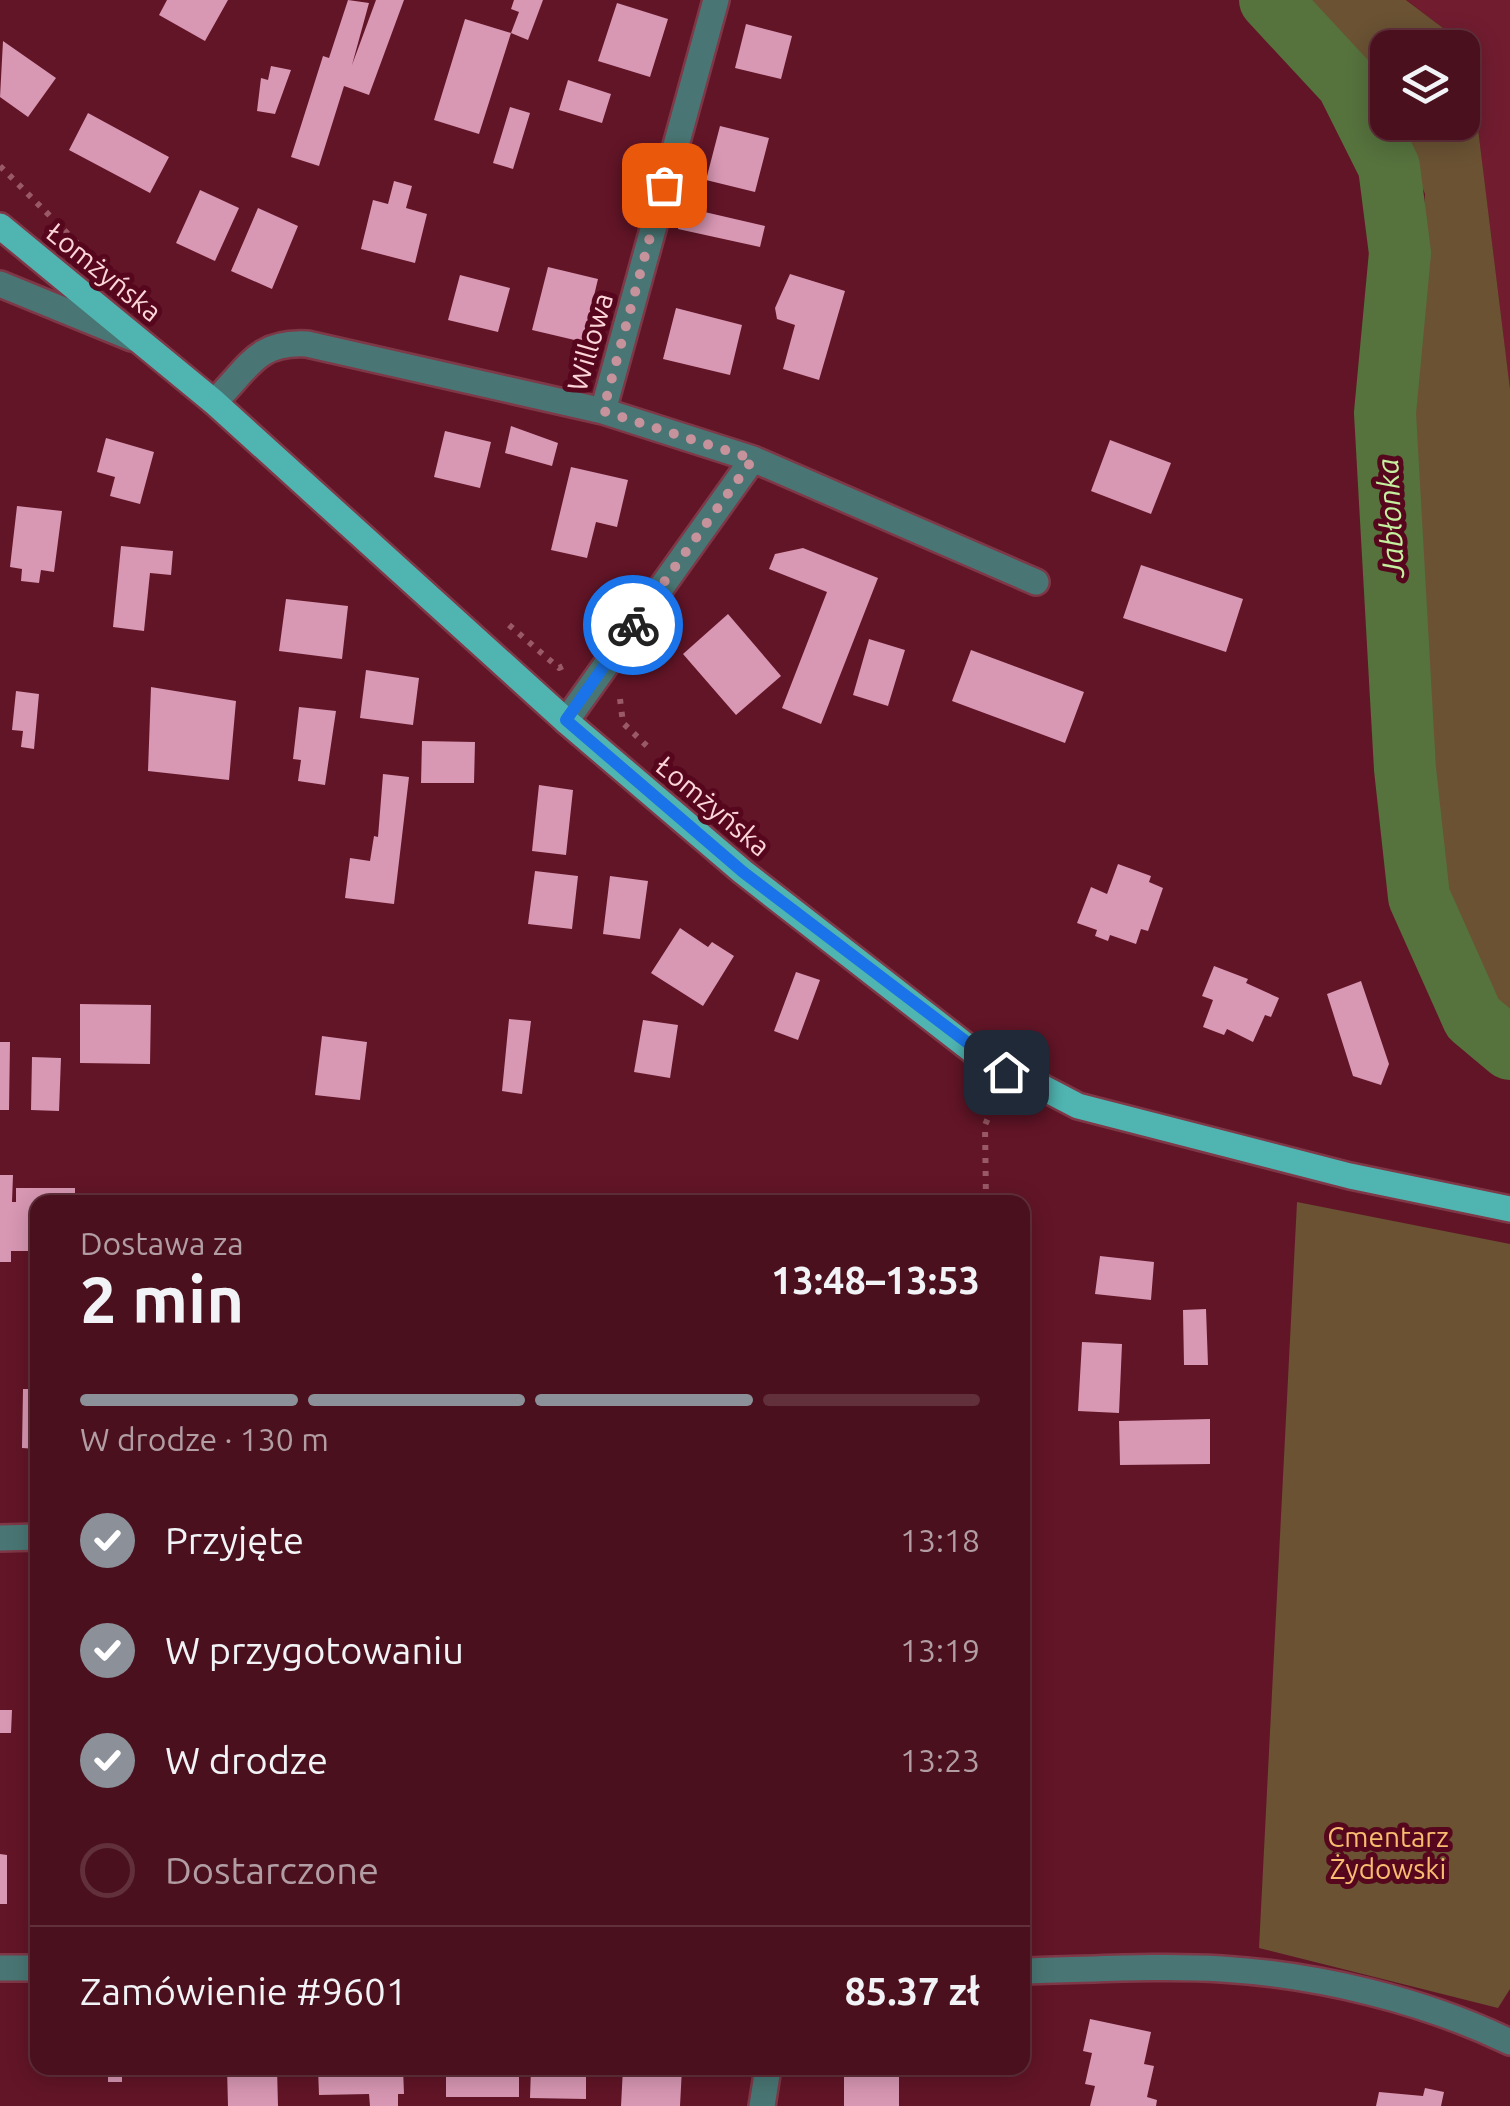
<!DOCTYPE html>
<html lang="pl">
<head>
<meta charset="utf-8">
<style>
  :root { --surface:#4a101d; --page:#511926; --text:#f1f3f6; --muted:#b29da4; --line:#61303b; --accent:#8c9099 }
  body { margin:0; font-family:Ubuntu,sans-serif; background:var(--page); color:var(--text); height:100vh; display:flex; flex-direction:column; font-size:38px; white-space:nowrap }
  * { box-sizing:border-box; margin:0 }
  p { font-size:32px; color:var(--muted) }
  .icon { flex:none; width:55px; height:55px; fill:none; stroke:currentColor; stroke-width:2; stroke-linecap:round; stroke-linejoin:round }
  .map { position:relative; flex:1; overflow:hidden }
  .side { position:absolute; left:30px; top:1195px; width:1000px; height:880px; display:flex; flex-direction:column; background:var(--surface); border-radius:20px; box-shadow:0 5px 25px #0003,0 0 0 2px var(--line) }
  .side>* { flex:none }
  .controls { position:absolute; left:1370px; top:30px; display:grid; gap:20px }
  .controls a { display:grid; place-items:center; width:110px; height:110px; border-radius:20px; background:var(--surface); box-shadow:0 5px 25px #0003,0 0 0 2px var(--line); font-size:50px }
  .pin { position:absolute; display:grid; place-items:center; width:85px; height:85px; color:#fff; margin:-42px; border-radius:20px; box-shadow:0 5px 15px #0006 }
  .courier { position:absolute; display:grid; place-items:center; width:100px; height:100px; margin:-50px; border:8px solid #1a73e8; border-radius:50%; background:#fff; color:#222; box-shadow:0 2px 12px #0007 }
  .summary em { font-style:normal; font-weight:700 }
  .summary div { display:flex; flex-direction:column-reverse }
  .summary { display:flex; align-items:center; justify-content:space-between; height:170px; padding:0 50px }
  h1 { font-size:65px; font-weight:700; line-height:75px }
  .bar { display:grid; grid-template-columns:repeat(4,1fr); gap:15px 10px; align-content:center; height:120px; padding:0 50px }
  .bar i { height:12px; border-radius:8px; background:var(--line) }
  .bar .selected { background:var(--accent) }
  .bar p { grid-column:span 4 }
  .line { display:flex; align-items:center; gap:25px; padding:0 50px; border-top:2px solid var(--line) }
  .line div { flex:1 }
  ol { padding:0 50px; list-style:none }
  li { display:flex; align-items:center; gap:30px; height:110px }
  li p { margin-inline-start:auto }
  li .icon { padding:10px; border-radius:50%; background:var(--accent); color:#fff; stroke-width:4 }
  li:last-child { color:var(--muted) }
  li i { width:55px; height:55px; border:5px solid var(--line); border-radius:50% }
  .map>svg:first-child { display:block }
  .built { fill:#721c30 }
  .green { fill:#6a5233 }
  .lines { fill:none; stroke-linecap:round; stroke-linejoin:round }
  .river { stroke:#56723d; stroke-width:62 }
  .building { fill:#d897b3 }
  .minor-casing { stroke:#7e3847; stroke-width:30 }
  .major-casing { stroke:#7e3847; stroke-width:30 }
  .path { stroke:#995966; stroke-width:6; stroke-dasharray:5 8; stroke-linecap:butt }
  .minor { stroke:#497674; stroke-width:25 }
  .major { stroke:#50b4b0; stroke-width:25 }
  .done { stroke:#c6929b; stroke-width:10; stroke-dasharray:0 18 }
  .route { stroke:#1a73e8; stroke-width:12 }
  .labels { text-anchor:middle; stroke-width:10; stroke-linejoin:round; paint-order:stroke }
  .street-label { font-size:28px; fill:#fcd5d9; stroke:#56061d }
  .park-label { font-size:28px; fill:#f8bc71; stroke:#56061d }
  .water-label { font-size:30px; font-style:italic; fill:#c4f09f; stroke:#56061d }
</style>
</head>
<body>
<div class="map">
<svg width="1510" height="2106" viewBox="0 0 1510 2106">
  <rect width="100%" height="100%" fill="#621527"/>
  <path class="built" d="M1407,0H1510V389L1468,48Z"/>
  <path class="green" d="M1303,0H1406L1468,47L1510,389V1018L1495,1008L1456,925L1429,803L1413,395L1425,194L1397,123L1462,122V48H1388L1387,100Z
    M1297,1202L1510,1244V1989L1498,2008L1259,1948Z"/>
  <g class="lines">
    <path class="river" d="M1270,0L1347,83L1389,167L1400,253L1385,413L1405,769L1419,897L1473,1018L1510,1049"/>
  </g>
  <path class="building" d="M167,0H228L205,41L159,15Z
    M348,0L369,3L352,65L376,0H404L369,95L344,86L319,166L291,157L323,56L329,58Z
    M514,0H543L528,40L511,33L479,134L434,120L465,19L511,33L519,12L511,9Z
    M617,3L668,19L650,77L598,61Z
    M746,24L792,36L781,79L735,68Z
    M3,41L56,78L28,117L0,97Z
    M271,66L291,70L275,114L257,111L261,78L268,80Z
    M568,80L611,94L602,123L559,110Z
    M510,107L530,113L513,169L493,163Z
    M88,113L169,157L150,193L69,150Z
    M720,126L769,138L755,192L706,180Z
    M394,181L412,186L406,208L427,214L415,263L361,249L373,200L388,204Z
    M200,190L239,208L215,261L176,243Z
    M683,207L765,226L760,247L678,229Z
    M258,208L298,226L272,289L231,271Z
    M548,267L598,279L583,342L532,330Z
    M790,274L845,291L819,380L783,369L795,325L777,319L775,308Z
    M460,275L510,288L498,332L448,320Z
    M676,308L742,325L730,375L663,359Z
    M511,426L558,443L552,466L505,453Z
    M445,431L491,442L480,488L434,477Z
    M106,438L154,452L140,504L110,496L115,477L97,472Z
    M1110,440L1171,463L1151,514L1091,491Z
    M571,467L628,480L617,527L596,522L587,558L551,550Z
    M17,506L62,511L54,572L41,570L39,583L21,581L22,569L10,567Z
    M121,546L173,551L171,575L150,573L144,631L113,627Z
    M803,548L878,578L821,724L782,708L827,592L769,569L775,554Z
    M1141,565L1243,599L1226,652L1123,618Z
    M286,599L348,606L342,659L279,651Z
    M728,614L781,676L736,715L683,654Z
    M869,639L905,650L888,706L853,695Z
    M971,650L1084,692L1065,743L952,701Z
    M366,670L419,678L413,725L360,718Z
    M151,687L236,701L229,780L148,771Z
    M16,691L39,694L34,749L21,747L23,731L12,730Z
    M299,707L336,711L325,785L298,781L301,760L293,759Z
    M422,741L475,742L474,783H421Z
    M383,774L409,777L394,904L345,898L350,858L370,861L374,836L378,837Z
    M539,785L573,790L566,855L532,851Z
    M1118,864L1151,876L1149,882L1163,888L1148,931L1141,929L1136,944L1110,935L1108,941L1095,936L1097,930L1077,923L1091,887L1107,894Z
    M535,871L578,876L572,929L528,924Z
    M610,876L648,881L640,939L603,934Z
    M680,928L708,947L712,942L734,956L703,1006L651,973Z
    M1214,966L1248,979L1246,983L1279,998L1271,1017L1265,1015L1253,1042L1227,1029L1224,1035L1203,1027L1213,1000L1202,996Z
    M796,972L820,980L798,1040L774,1031Z
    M1361,981L1389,1064L1381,1085L1353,1076L1327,994Z
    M80,1004L151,1005L150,1064L80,1063Z
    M509,1019L531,1021L522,1094L502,1091Z
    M643,1020L678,1025L670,1078L634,1072Z
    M322,1036L367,1042L360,1100L315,1095Z
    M0,1042H10L9,1110H0Z
    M32,1057L61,1058L59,1111L31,1110Z
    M0,1175H13L12,1202H16V1188H75V1202H38V1251H11V1262H0Z
    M1100,1256L1154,1262L1151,1300L1095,1294Z
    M1206,1309L1208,1365H1184L1183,1310Z
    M1082,1342L1122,1344L1119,1413L1078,1411Z
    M23,1389H38V1449L22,1448Z
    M1210,1419V1464L1120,1465L1119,1421Z
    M0,1710H12L11,1733H0Z
    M0,1854L7,1855V1904H0Z
    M1090,2019L1151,2032L1144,2064L1154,2066L1147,2097L1157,2100L1156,2106H1090L1095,2086L1085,2084L1092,2053L1083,2051Z
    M70,2068H122V2082H108V2072H70Z
    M227,2068H277L278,2106H228Z
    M318,2068H403L404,2094H398V2106H370L369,2094L319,2095Z
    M446,2068H519V2097H446Z
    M531,2068H586V2099L530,2098Z
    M623,2068H682L680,2106H621Z
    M844,2068H899V2106H844Z
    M1425,2088L1444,2092L1441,2106H1376L1379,2092L1423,2096Z"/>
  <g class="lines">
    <g class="minor-casing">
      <path id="minor" d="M0,284L132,338
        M214,402C248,370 255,341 307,344L603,411L753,459L1036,582
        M603,411L716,0
        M566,721L753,459
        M0,1538L38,1537
        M0,1968H38
        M1022,1971C1088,1970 1156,1965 1222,1969C1318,1975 1423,2000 1510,2042
        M762,2106L768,2068"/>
    </g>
    <g class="major-casing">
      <path id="major" d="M0,226L214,402L566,721L743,872L973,1051L1078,1106L1350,1176L1510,1209"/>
    </g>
    <path class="path" d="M0,166L98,264
      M509,625L559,668L570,663
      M620,699L623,723L651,750
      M986,1202L985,1125L997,1097"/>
    <use href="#minor" class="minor"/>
    <use href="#major" class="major"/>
  </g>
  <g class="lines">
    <path class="done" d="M633,625L753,459L603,411L664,185"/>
    <path class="route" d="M633,625L566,720L743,872L1006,1072"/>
  </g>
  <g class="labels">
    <g class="street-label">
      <text transform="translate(104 272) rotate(39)" y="10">Łomżyńska</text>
      <text transform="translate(590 342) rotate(-74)" y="10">Willowa</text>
      <text transform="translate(713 806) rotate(40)" y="10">Łomżyńska</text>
    </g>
    <g class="park-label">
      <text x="1388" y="1847">Cmentarz<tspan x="1388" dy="32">Żydowski</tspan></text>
    </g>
    <g class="water-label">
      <text transform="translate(1391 518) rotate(-93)" y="10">Jabłonka</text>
    </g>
  </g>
</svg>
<div class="controls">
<a><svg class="icon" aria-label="layers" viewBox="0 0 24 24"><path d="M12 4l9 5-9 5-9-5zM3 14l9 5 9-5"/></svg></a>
</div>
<div class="pin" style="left:664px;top:185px;background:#ea580c"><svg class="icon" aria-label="bag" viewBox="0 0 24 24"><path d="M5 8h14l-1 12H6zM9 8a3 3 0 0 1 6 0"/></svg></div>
<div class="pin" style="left:1006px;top:1072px;background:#1f2937"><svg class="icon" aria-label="home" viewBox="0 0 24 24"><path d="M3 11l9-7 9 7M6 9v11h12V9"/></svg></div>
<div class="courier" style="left:633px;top:625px"><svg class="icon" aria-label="bike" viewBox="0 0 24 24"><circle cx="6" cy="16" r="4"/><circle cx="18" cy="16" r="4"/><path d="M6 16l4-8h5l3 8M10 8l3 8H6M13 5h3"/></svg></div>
<section class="side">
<div class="summary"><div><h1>2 min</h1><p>Dostawa za</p></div><em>13:48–13:53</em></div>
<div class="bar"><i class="selected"></i><i class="selected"></i><i class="selected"></i><i></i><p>W drodze · 130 m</p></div>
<ol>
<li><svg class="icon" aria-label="check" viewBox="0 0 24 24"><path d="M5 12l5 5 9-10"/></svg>Przyjęte<p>13:18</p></li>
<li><svg class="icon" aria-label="check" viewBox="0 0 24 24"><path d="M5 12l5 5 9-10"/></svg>W przygotowaniu<p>13:19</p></li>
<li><svg class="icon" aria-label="check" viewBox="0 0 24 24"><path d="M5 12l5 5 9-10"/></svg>W drodze<p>13:23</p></li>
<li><i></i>Dostarczone</li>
</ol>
<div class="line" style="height:130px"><div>Zamówienie #9601</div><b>85.37 zł</b></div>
</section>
</div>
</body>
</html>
